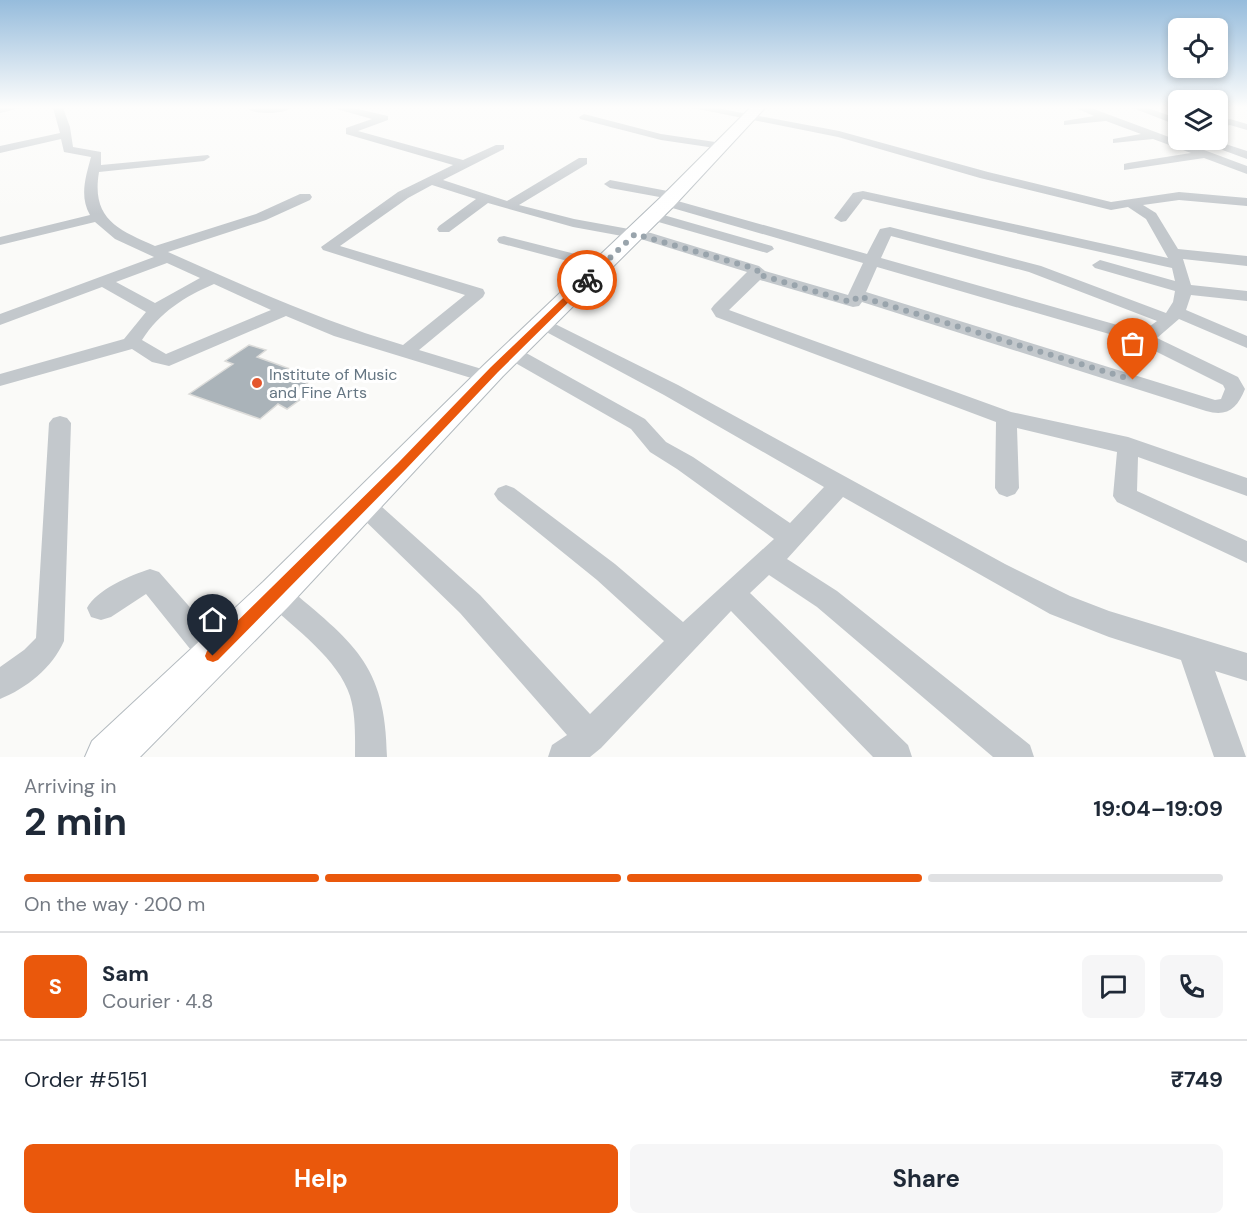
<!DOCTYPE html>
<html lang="en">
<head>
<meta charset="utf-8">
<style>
  :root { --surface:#fff; --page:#f6f6f7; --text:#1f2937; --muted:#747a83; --line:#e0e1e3; --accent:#ea580c }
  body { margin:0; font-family:"DM Sans",sans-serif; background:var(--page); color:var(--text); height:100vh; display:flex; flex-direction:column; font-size:22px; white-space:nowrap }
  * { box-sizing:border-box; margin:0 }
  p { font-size:20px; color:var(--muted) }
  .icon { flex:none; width:33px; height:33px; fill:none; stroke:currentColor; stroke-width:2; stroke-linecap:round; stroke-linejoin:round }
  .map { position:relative; height:757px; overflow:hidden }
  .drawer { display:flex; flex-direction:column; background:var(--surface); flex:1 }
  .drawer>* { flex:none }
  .buttons { position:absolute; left:1168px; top:18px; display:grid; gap:12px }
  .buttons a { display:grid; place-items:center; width:60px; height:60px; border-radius:9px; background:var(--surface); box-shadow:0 3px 9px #0003; font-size:30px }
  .pin { position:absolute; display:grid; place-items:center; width:51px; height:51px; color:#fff; margin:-62px -26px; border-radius:50% 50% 50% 0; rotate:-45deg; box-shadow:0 0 6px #0007 }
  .pin .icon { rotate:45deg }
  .courier { position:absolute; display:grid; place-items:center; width:60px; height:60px; margin:-30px; border:4px solid #ea580c; border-radius:50%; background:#fff; color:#222; box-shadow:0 2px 8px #0007 }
  .headline em { font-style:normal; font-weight:700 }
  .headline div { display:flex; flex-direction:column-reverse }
  .headline { display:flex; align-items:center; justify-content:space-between; height:102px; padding:0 24px }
  h1 { font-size:39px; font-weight:700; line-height:45px }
  .bar { display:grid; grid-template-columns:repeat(4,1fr); gap:9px 6px; align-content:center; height:72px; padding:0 24px }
  .bar i { height:8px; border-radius:4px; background:var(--line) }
  .bar .current { background:var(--accent) }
  .bar p { grid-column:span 4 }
  .line { display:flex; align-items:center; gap:15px; padding:0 24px; border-top:2px solid var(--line) }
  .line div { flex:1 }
  .round { display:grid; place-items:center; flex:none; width:63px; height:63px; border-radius:9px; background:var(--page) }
  .cta { display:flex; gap:12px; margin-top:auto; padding:12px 24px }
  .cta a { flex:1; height:69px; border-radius:9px; background:var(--accent); color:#fff; font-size:24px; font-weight:700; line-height:69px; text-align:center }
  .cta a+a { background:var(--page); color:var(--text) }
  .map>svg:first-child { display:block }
  .building { fill:#aab3b9; stroke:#dcdcda; stroke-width:1.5 }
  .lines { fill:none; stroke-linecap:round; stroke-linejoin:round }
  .secondary-casing { stroke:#b3babf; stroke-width:2 }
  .street { fill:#c3c8cc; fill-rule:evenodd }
  .secondary { fill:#fff; fill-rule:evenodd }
  .route { fill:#ea580c }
  .done { stroke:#99a4ac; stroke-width:6; stroke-dasharray:0 10.8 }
  .poi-dot { fill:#e4572e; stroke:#fff; stroke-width:2 }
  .labels { text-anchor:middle; stroke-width:6; stroke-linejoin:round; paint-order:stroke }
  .poi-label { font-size:16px; fill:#657683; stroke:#fff; text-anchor:start }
</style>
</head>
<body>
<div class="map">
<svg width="1247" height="757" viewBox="0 0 1247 757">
  <rect width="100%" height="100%" fill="#fafaf8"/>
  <path class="building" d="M249,345L266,350L257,357L315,378L291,394L301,399L287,409L278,404L260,419L189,394L233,364L225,361Z"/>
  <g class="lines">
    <g class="secondary-casing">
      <path id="secondary" d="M750,108H765L674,206L503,376L289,606L140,757H85L92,741L263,582L485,364L660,198Z"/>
    </g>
    <path class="street" d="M0,108H20L0,113Z
      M53,108H63L70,127L73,147L101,152V165L208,155L210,157L204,161L99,172C91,219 118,230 155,246L256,214L300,194H310L312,197L310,200L266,220L168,252C245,286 321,321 403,345L465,295L323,250L321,247L398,192L453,165L346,134V128L372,119L333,108H353L388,116V120L358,131L463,160L496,145H504V149L443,180L507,201L579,158H587V164L519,205L574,219L651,233L759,266L765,271L848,295L863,263L662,205L660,202L665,198L610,188L604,184L610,180L678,193L680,196L674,200L867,254L880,229L890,227L1041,266L1166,313L1173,302L1175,291L1095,268L1092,265L1100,260L1175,281L1172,268L863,199L846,221L841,222L834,218L853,193L863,191L1168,258L1146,219L1128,207L1111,210L980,178L838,137L693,108H716L839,131L988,172L1111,202L1179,192L1247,198V206L1179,200L1143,205L1156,213L1178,249L1247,256V266L1183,259L1191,285L1247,291V301L1191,295L1186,310L1247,336V348L1179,319L1157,338L1238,377L1245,389C1237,409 1227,417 1206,411L862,302L859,306L853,307L760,280L729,310L1011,412L1128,437L1247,478V496L1138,457L1137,491L1247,541V563L1117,502L1113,496L1117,452L1017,428L1019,488L1015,494L1007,497L999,494L995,488L996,422L716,317L711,309L714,305L747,272L644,240L573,227L488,203L449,232H439L437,229L439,226L476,199L432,185L408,198L340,246L483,289L485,293L483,297L419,350L495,373L498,377L495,381H481L334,336L286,316L169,366L152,362L132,349L0,386V374L124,339L146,312L102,287L0,325V314L154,257L115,239L95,222L0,245V237L90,215C79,196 86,176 91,157L64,152L61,139L0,153V146L60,133ZM891,236L1029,272L1157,321L1142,332L881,258ZM167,263L200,278L155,303L116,282ZM877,267L1137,342L1223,385L1225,389L1221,399L1215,400L866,292ZM214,284L271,310L166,354L142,340C160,312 184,297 214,284Z
      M291,108C283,114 256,115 248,109Z
      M1076,108H1091L1247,166V174L1204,158L1124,170V164L1128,163L1191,153L1153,139L1113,143V139L1141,134L1106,121L1064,125V121L1094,116Z
      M1133,108H1148L1179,119V126Z
      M584,114L661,134L722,143L728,146L722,149L661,140L580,119L579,117Z
      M1230,119L1247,124V130L1230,125L1218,127V121Z
      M1213,140L1247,151V159L1209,145V141Z
      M653,212L772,246L774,249L767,253L648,219L646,216Z
      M504,236L607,262L610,265L602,270L499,243L497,240L499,237Z
      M543,318L678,385L1005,564L1070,596L1109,611L1247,653V681L1215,671L1246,757H1214L1181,660L1109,637L1050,614L843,497L787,559L837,591L1030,745L1034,757H993L817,607L769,575L750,593L908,745L912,757H873L731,611L601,748L590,757H548L552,745L567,735L460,613L356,512L352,505L356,498L364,496L372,498L480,595L590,714L664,641L597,580L498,500L494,494L498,488L506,485L514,488L615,564L683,622L774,539L677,469L650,452L631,429L505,357L503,353L505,349H519L645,419L666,442L693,457L790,523L824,487L664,395L537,327L534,323L537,319Z
      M60,416L67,418L71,423L64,641C52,668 27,688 0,699V667L24,650L36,638L49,423L53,418Z
      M150,569L159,572L223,645L228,655L223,665L213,669L203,665L146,594L111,617L101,620L91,617L87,608C96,590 131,575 150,569Z
      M276,582L286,586C352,642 386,663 387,757H355C355,737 356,716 350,696C339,660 294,627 266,602L262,594L266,586Z"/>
    <use href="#secondary" class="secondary"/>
  </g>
  <linearGradient id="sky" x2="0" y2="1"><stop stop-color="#96bcdc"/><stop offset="0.5" stop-color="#fdfdfc"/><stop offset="1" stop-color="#fdfdfc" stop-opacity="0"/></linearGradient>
  <rect width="1247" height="214" fill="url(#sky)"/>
  <path class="route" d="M584,278L591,280L498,372L406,469L218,660L213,662L207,660L205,656L207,651L398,463L491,367Z"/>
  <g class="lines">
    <path class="done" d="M587,280L635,234L753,268L758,271L757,274L847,301L853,302L858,296L1133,380"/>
  </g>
  <circle class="poi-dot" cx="257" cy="383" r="6"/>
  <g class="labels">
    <g class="poi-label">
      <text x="269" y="380">Institute of Music<tspan x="269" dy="18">and Fine Arts</tspan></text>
    </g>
  </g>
</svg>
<div class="buttons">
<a><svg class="icon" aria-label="locate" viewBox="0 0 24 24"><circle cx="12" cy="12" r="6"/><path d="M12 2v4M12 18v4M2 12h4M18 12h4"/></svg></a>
<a><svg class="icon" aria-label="layers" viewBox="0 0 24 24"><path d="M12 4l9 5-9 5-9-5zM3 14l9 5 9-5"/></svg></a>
</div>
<div class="pin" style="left:1133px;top:380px;background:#ea580c"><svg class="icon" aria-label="bag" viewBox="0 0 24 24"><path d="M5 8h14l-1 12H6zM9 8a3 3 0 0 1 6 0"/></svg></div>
<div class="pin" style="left:213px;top:656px;background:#1f2937"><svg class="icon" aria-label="home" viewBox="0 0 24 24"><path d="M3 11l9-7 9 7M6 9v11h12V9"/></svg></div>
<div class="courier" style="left:587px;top:280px"><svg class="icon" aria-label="bike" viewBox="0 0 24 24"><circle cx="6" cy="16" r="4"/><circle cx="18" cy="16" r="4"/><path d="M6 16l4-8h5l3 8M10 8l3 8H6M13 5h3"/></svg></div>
</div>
<section class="drawer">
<div class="headline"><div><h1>2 min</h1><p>Arriving in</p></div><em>19:04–19:09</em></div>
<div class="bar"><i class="current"></i><i class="current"></i><i class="current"></i><i></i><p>On the way · 200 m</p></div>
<div class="line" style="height:108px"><b class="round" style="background:var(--accent);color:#fff">S</b><div><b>Sam</b><p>Courier · 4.8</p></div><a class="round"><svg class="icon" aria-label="chat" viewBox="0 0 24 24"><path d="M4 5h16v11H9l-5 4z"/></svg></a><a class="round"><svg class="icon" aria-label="phone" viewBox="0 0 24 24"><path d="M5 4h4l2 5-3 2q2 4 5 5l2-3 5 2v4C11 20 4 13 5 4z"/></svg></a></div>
<div class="line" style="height:78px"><div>Order #5151</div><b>₹749</b></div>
<div class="cta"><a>Help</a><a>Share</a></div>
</section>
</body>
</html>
